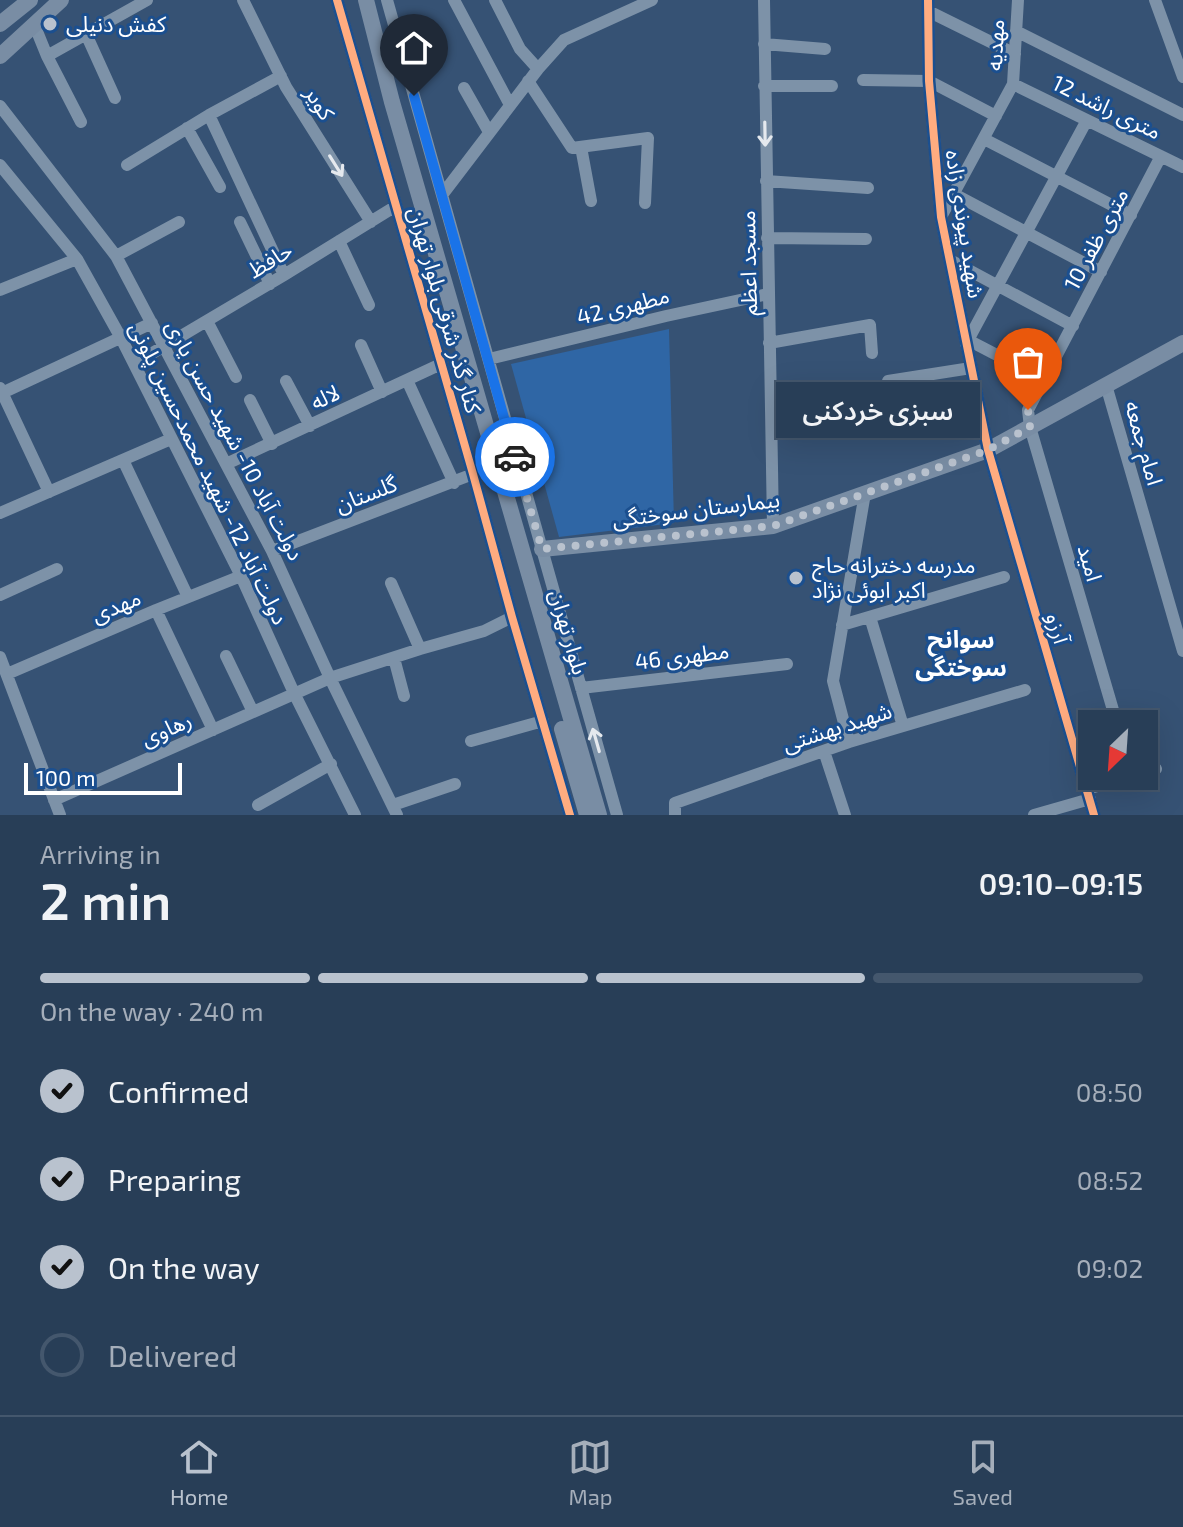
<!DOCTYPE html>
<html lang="en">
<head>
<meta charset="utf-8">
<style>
  :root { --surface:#283e57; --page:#30455d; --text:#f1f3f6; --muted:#a5aeba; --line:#44576d; --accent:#b9c2ce }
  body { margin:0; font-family:"Exo 2","Noto Sans Arabic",sans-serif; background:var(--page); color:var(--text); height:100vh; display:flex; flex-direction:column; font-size:30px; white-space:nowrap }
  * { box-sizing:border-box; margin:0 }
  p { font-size:26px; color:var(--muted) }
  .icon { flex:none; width:44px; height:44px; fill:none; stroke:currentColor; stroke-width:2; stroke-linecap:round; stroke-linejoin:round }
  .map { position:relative; height:815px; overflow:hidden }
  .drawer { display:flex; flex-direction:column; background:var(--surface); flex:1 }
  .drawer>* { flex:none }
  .needle { width:52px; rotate:205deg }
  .controls { position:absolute; left:1078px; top:710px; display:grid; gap:16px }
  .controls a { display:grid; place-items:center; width:80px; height:80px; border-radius:0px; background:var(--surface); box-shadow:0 8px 32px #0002,0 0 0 2px var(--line); font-size:40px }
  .scale { position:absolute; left:24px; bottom:20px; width:158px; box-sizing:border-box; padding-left:8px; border:4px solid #fff; border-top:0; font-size:22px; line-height:28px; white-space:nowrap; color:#fff; -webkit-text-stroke:6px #1b4f8f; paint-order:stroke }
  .pin { position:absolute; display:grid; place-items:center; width:68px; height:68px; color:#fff; margin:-82px -34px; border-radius:50% 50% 50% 0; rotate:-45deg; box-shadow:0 0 8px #0007 }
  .pin .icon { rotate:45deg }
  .courier { position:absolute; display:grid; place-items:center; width:80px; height:80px; margin:-40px; border:6px solid #1a73e8; border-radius:50%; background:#fff; color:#222; box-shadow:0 2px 10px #0007 }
  .bubble { position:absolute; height:56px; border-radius:0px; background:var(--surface); box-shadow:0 8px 32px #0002,0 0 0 2px var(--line); font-size:26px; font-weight:600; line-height:56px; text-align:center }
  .head em { font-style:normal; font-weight:600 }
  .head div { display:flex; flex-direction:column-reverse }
  .head { display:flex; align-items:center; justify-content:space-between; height:136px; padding:0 40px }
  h1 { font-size:52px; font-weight:600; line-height:60px }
  .bar { display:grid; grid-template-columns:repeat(4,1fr); gap:12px 8px; align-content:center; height:96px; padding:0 40px }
  .bar i { height:10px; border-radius:6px; background:var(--line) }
  .bar .on { background:var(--accent) }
  .bar p { grid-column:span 4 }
  ol { padding:0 40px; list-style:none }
  li { display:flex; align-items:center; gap:24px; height:88px }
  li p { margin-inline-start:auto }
  li .icon { padding:8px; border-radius:50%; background:var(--accent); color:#111; stroke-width:4 }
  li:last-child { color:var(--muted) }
  li i { width:44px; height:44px; border:4px solid var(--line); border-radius:50% }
  .dock { display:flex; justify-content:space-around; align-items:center; height:112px; border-top:2px solid var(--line); background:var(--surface); font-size:22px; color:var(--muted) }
  .dock a { display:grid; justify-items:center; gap:4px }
  .dock .on { color:var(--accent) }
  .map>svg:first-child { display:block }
  .green { fill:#2f66a5 }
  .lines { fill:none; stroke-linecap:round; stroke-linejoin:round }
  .street { stroke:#7d92a8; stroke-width:12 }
  .secondary { stroke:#798da4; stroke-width:16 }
  .cycleway-casing { stroke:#1b4f8f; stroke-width:13 }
  .cycleway { stroke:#ffac80; stroke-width:8 }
  .oneway { stroke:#e5e9ee }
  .done { stroke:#b9c2ce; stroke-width:8; stroke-dasharray:0 14.4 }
  .route { stroke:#1a73e8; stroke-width:10 }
  .poi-dot { fill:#b9c2ce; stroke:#1b4f8f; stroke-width:3 }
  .labels { text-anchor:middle; stroke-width:6; stroke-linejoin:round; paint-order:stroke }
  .poi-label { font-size:22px; fill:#fff; stroke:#1b4f8f; text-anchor:start }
  .street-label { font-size:22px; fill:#fff; stroke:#1b4f8f }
  .neighbourhood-label { font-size:24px; font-weight:bold; fill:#fff; stroke:#1b4f8f }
</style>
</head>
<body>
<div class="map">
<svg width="1183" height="815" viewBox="0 0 1183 815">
  <rect width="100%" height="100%" fill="#365274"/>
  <path class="green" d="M669,329L674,523L559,537L511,364Z"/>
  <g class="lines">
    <path class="street" d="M243,0L286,87L371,222
      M337,0L473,474L512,617L570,815
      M387,0L617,815
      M454,0L510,105
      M495,0L520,49L538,69
      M764,0L773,526
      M928,0L929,81L941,217L988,450L1094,815
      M1155,0L1183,77
      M928,11L1015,54
      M34,24L47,56L147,0
      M1016,31L1183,115
      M86,34L115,98
      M764,44L825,49
      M47,56L81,122
      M863,80L929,81L996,116
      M528,81L572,148L648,138L645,203
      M1013,84L1183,167
      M764,86H832
      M464,88L489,132
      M0,106L116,256L272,551L330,678L397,815
      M209,115L284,275
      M187,128L220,187
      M984,139L1131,215
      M581,147L591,201
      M0,165L77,259L121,338L241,576L294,693L355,815
      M127,165L209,115L281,76
      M766,181L868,188
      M954,194L1101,272
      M442,195L538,69L564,40L652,0
      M941,217L1013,84L1018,0
      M240,222L270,284
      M767,238L866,239
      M339,241L369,305
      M116,256L179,222
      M950,260L1073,326
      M0,290L77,259
      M207,321L236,377
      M968,340L1045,380
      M769,343L870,325L872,353
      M966,344L1087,120
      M361,345L382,392
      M489,359L666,316L768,294
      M134,364L284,275L396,206
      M407,380L454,483
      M286,381L310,426
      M888,381L971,368
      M1106,385L1183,651
      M0,388L49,492
      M2,393L152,323
      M250,400L272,444
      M123,460L188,597
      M226,464L441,364
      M0,513L171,439
      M272,551L473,474
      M391,583L420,649
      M0,595L57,569
      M156,610L213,730
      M870,617L903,726
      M842,625L1004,577
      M226,656L253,712
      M0,657L60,815
      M394,658L404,696
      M7,674L156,610L241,576
      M581,688L787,664
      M1113,710L1030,427L1028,410L1161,156
      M471,741L543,721
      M849,742L833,681L865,493
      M824,751L845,815
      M1144,772L1156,769
      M1087,789L1132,776
      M54,800L330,678L420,649L484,631L512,617
      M258,805L331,764
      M393,805L455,784
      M675,815V803L849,742L1025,690
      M1034,815L1090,799"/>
    <path class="secondary" d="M366,0L392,102L599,815
      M0,24L30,0
      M0,56L61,0
      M542,549L773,526L988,450L1183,343
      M562,729L587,815"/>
    <g class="cycleway-casing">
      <path id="cycleway" d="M337,0L473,474L512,617L570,815
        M928,0L929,81L941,217L988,450L1094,815"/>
    </g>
    <use href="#cycleway" class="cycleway"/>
  </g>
  <defs><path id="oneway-shaft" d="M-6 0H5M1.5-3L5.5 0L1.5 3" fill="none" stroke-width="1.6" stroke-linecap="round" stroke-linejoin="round" transform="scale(2)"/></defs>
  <g class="oneway">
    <use href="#oneway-shaft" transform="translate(765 134) rotate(89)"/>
    <use href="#oneway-shaft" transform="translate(336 166) rotate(58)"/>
    <use href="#oneway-shaft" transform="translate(596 740) rotate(-106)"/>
  </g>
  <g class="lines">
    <path class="done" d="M515,457L542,549L773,526L988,450L1030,427L1028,410"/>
    <path class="route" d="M414,96L515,457"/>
  </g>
  <g class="poi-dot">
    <circle cx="50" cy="24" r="8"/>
    <circle cx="796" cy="578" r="8"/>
  </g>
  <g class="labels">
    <g class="poi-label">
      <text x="66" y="32">کفش دنیلی</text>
      <text x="812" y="573">مدرسه دخترانه حاج<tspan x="812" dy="25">اکبر ابوئی نژاد</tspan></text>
    </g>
    <g class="street-label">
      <text transform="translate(995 45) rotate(-87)" y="8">مهدیه</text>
      <text transform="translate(320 103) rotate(58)" y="8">کویر</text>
      <text transform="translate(1107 107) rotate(26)" y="8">12 متری راشد</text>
      <text transform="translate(965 224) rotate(81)" y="8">شهید پیوندی زاده</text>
      <text transform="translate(1096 239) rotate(-62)" y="8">10 متری ظفر</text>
      <text transform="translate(270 260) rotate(-31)" y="8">حافظ</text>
      <text transform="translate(748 263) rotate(-91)" y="8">مسجد اعظم</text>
      <text transform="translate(623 306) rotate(-14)" y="8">مطهری 42</text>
      <text transform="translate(445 310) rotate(74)" y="8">کنار گذر شرقی بلوار تهران</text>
      <text transform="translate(325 397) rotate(-25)" y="8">لاله</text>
      <text transform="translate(235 440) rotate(62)" y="8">دولت آباد 10- شهید حسن یاری</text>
      <text transform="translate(1144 443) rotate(74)" y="8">امام جمعه</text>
      <text transform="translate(209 473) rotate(64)" y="8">دولت آباد 12- شهید محمدحسین پلونی</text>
      <text transform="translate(366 494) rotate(-21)" y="8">گلستان</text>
      <text transform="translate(696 509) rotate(-7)" y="8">بیمارستان سوختگی</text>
      <text transform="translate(1090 563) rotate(74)" y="8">امید</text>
      <text transform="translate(116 606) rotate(-23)" y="8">مهدی</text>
      <text transform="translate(1058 628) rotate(74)" y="8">آرزو</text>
      <text transform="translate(569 632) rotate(74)" y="8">بلوار تهران</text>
      <text transform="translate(682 656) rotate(-7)" y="8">مطهری 46</text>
      <text transform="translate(837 727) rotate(-18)" y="8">شهید بهشتی</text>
      <text transform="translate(166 729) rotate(-24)" y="8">رهاوی</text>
    </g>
    <g class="neighbourhood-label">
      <text x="961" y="648">سوانح<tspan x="961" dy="28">سوختگی</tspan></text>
    </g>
  </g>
</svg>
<div class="controls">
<a><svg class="needle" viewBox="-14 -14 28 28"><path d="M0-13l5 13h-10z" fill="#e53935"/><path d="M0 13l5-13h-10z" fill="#a5aeba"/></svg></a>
</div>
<div class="scale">100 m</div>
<div class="pin" style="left:1028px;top:410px;background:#ea580c"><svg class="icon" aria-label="bag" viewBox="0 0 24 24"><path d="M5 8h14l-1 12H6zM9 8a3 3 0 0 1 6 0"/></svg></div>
<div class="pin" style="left:414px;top:96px;background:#1f2937"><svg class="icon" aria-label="home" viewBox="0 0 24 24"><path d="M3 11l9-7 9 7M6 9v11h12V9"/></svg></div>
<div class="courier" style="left:515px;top:457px"><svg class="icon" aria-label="car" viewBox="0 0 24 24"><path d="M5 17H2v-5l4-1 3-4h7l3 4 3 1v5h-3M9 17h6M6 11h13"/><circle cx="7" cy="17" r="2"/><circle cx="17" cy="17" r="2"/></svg></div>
<div class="bubble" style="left:776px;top:382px;width:204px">سبزی خردکنی</div>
</div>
<section class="drawer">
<div class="head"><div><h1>2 min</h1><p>Arriving in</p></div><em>09:10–09:15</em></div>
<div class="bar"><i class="on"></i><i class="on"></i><i class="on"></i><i></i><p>On the way · 240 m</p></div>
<ol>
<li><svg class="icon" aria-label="check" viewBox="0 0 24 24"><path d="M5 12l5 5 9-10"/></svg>Confirmed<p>08:50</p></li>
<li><svg class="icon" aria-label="check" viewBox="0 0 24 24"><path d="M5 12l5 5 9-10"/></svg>Preparing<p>08:52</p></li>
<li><svg class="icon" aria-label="check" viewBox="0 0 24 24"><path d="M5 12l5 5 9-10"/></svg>On the way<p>09:02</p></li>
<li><i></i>Delivered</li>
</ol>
</section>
<nav class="dock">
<a class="on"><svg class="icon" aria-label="home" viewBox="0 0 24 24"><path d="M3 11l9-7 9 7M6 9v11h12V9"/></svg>Home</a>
<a><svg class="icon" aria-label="map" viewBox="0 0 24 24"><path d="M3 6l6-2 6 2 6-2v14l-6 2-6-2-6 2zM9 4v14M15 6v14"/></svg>Map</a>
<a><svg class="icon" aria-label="saved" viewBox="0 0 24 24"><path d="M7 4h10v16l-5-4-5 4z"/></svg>Saved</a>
</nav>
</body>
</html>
